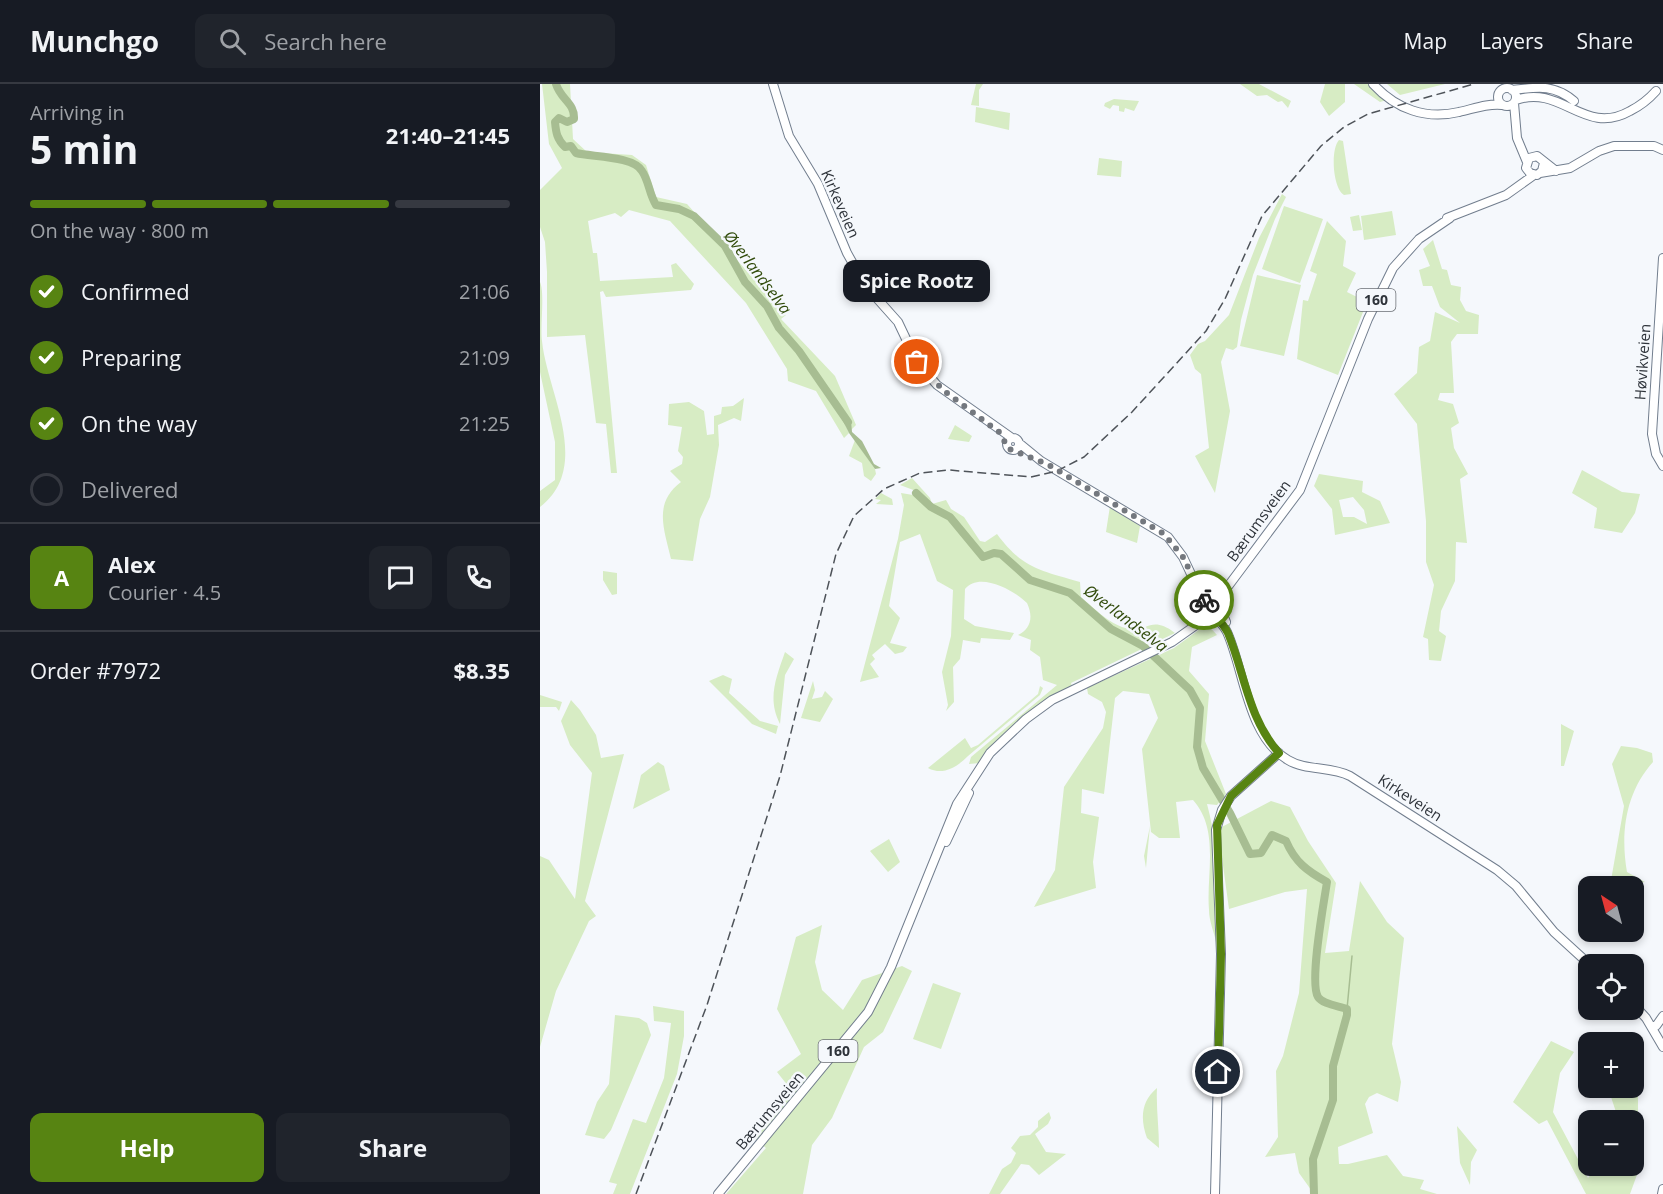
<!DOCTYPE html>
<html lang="en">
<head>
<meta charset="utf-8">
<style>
  :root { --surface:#171b24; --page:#20242c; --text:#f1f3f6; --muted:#9ea1a6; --line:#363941; --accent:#578412 }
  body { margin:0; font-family:"Open Sans",sans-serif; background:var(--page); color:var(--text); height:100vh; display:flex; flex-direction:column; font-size:22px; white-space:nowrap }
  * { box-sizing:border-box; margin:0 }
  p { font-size:20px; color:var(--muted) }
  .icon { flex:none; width:33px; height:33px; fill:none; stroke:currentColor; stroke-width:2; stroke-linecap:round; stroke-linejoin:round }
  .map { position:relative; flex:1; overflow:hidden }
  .panel { display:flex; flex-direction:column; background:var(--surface); width:540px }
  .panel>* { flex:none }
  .needle { width:39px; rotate:324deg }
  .fabs { position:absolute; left:1038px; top:792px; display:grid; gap:12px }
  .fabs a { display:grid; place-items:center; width:66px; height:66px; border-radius:12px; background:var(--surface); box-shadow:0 3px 9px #0003; font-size:30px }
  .pin { position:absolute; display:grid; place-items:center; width:51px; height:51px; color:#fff; margin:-26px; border:3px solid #fff; border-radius:50%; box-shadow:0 2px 6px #0007 }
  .courier { position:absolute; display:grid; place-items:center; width:60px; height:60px; margin:-30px; border:4px solid #578412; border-radius:50%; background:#fff; color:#222; box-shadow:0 2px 8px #0007 }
  .bubble { position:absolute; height:42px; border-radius:12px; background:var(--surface); box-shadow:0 3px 9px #0003; font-size:20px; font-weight:700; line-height:42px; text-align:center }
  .summary em { font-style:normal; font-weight:700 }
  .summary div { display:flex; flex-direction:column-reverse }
  .summary { display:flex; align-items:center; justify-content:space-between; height:102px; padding:0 30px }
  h1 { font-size:39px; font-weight:700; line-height:45px }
  .bar { display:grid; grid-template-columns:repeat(4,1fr); gap:9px 6px; align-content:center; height:72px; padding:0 30px }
  .bar i { height:8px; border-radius:4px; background:var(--line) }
  .bar .current { background:var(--accent) }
  .bar p { grid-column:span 4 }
  .line { display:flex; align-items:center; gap:15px; padding:0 30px; border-top:2px solid var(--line) }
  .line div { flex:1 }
  .round { display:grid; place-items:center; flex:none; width:63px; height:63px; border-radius:12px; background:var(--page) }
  ol { padding:0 30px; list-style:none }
  li { display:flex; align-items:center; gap:18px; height:66px }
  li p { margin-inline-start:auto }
  li .icon { padding:6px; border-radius:50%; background:var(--accent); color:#fff; stroke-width:4 }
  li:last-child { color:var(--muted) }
  li i { width:33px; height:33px; border:3px solid var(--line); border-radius:50% }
  .primary-button { display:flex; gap:12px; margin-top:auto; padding:12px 30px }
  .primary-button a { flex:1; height:69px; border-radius:12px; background:var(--accent); color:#fff; font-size:24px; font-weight:700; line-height:69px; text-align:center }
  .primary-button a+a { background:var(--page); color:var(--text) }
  header { display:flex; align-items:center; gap:36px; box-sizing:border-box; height:84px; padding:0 30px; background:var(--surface); border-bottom:2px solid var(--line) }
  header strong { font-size:28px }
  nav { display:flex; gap:33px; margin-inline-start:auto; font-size:21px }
  .search { width:420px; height:54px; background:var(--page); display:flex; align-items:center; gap:15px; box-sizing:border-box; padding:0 21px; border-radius:12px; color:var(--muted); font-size:22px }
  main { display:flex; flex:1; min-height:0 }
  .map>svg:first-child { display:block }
  .green { fill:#d7ecc4; fill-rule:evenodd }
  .water { fill:#a7bd92 }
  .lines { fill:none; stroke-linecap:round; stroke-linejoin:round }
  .stream { stroke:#a7bd92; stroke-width:1.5 }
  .river { stroke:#a7bd92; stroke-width:8 }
  .major-casing { stroke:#727e8e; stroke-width:10 }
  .major { stroke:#fff; stroke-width:8 }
  .rail { stroke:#4e5359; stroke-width:1.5; stroke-dasharray:9 4.5; stroke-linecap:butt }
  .done { stroke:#74787e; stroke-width:6; stroke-dasharray:0 10.8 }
  .route { stroke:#578412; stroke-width:8 }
  .labels { text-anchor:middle; stroke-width:5; stroke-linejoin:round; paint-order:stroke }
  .shield { fill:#f5f8fc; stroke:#6a6e74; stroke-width:1.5 }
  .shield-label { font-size:14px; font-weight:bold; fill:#2e333a }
  .street-label { font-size:15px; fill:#2e333a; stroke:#f5f8fc }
  .water-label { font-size:16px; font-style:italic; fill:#324c0c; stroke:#f5f8fc }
</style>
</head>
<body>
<header>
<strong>Munchgo</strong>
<div class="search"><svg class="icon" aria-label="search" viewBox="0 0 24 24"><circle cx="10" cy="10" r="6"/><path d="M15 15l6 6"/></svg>Search here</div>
<nav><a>Map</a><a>Layers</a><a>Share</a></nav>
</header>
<main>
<section class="panel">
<div class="summary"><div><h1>5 min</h1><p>Arriving in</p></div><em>21:40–21:45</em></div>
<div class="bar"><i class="current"></i><i class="current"></i><i class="current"></i><i></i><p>On the way · 800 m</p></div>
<ol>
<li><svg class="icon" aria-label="check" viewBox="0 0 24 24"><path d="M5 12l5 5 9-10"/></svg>Confirmed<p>21:06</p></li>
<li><svg class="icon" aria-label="check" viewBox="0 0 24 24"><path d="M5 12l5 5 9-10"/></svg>Preparing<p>21:09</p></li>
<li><svg class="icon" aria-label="check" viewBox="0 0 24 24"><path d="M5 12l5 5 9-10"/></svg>On the way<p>21:25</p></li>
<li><i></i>Delivered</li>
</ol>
<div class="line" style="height:108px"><b class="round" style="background:var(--accent);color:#fff">A</b><div><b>Alex</b><p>Courier · 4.5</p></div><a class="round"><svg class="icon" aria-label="chat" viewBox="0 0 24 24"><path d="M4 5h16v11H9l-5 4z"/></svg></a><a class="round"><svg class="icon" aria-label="phone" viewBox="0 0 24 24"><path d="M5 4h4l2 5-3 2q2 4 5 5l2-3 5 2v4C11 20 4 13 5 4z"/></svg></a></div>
<div class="line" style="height:78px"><div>Order #7972</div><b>$8.35</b></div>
<div class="primary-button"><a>Help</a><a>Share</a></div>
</section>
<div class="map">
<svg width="1123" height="1110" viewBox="0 0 1123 1110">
  <rect width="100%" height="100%" fill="#f5f8fc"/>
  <path class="green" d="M2,0H30L33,55L47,68L92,71L106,81L116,113L147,120L246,231L241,235L295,292L316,341L311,346V337L306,330L302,333L309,349L304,354L276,307L248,297L247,285L206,219L130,137L89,126L81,133L75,129L48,137L53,169H57L60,197L133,193L131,181L136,179L154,200L151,206L66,213L63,207L60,208L77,389H71L66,340L56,339L45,251L7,253V188L5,158L0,143V106L22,84L9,60Z
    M436,0H443L439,6V22L431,21Z
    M700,0H719L751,17L748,24L742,17L738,18L727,11L717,12Z
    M785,0H805V18L789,32L780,18Z
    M814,0H829L847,16L840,18Z
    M847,0H905L860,11Z
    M574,15L599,17L594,27L585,24L584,28L579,27V22L573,21L570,25L564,22L565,19Z
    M436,23L470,29L469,46L435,38Z
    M799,56L803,57L811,110L804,111C793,105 790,66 799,56Z
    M559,74L582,77L581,93L557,91Z
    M742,110L746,113L735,135L713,191L701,236L697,263L693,266L686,264L681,278L690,327L675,409L655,372L669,364L661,290L655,285L650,271L658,260L665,257L689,231L719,154Z
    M744,122L783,135L760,199L722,185Z
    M852,127L856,151L824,156L821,132Z
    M819,131L822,146L813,147L810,133Z
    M787,137L806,157L803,182L816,189L807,208L827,218L798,291L757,275L763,216L768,217L777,190L770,187Z
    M893,156L902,185L907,186L911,201L921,203L920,216L926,227L939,231L938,250H917L911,258L914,309H900L898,316L913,320L919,339L911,344L914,364L928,390L920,395L927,459L916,458L915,497L901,527L899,547L906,552L901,577L889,576L888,555L883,553L894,501L886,478V437L877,340L854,310L877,289L879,263L890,257L895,228L920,239L900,223L892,202H883L879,186L890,182L883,165Z
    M717,191L761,201L744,272L700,262Z
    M0,198C5,209 0,242 2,257C7,308 53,382 0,423V407L15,396V358L0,288Z
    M204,314L201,337L194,334L178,341L179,361L170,413L160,435L153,477L131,475C124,445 113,419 141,398L130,387L142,380L143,373L138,367L142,343L128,341L129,320L149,318L164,327L167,351L174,350V332L181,330L182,323L193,322Z
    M415,341L432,352L429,358L408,355Z
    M315,356L335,385L336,390L331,397L324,392L322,379L309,372Z
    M1042,386L1082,408L1100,410L1095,429L1082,449L1054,444L1057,424L1032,409Z
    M779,390L823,397L822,408L840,417L850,439L795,451L792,425L774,402ZM813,413L824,426L827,440L814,433H803L799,416Z
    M372,394L390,414L392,420L406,416L411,425L424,433L440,457L445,458L457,450C483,485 500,486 540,498L541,513C555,525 570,541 589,545C608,548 611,531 635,549L531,599L532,602L520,608L440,679L429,680L431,673L517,601L503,596L500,573L490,566L491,556L478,551C490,545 494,534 487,519C474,506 439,487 425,505L424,535L435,542L474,549L470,556L441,554L440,559L423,556L420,575L413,583L414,618L406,627L408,621L402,588L411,552L413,506L397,497L380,450L360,458L349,522L360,534L350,559L367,563L363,568L355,570L345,560L332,571L335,575L330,580L339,593L320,598L358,455L364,421L361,409L373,411L376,407L360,401Z
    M341,409L352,415L353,421L336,420L341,416L335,415Z
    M570,422L600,442L597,459L566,448Z
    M63,487L77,489V510L72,511L63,496Z
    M667,540L677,551L652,563L649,587L669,610L665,657L686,710L677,721L667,720C679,764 679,813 676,858C674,848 669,837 669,826C666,790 680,746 653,716L636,718L640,754H619L611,748L602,665L618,634L609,610L583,607L575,614L564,710L542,705L541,729L559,733L553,778L556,804L494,823L515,786L524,703L563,644L566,628L562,618L548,610L547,604L634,564Z
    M245,568L254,575L245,591L240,640C227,615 236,594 245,568Z
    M183,591L192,595L189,609L220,637L238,642L236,650L212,640L169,597Z
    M273,597L275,606L272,615L282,613L285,607L293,615L280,638L261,634Z
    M500,602L503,604L500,611L428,672C417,683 403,692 388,684L425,654L431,664L438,661L498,610Z
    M0,611L22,618L19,627L16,623H0Z
    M31,616L40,626L56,651L61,674L84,670L45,817L56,832L49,837L16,907L0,963V772L9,776L35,815L52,689L30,661L21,637Z
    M1021,640L1034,647L1024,682H1021Z
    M1081,662L1097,664L1112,669L1113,678C1086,708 1080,748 1087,788L1105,798L1094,800L1093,802H1070L1084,722L1072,680Z
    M118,678L124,682L130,706L93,725L101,691Z
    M731,717L750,723L768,757L796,799L785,869L809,867L820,797L847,838L864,854L852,960L861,998L858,1018L837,1009L829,1013L825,1020L833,1049L798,1063L799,1080H808L847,1071L863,1092L884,1096L880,1105L897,1110H774L759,1089L755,1069L725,1073L738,1053L736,987L743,972L759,909L767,805L745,808L689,825L678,745Z
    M610,742L606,784L604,772Z
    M349,755L360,778L348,788L330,767Z
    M282,841L275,878L282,906L303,926L322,896L362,882L372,887L343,948L324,963L292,1034L272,1061L263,1110H186L226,1064L215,1055L252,1007L237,988L261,970L237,925L256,853Z
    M393,899L421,909L401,965L373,955Z
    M113,922L144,927V952L137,990L90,1110H73L77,1100L69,1098L93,1035L106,1039L124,994L131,939L114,937Z
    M75,931L99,934L107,939L111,951L71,1046L64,1055L45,1051L57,1018L69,1000Z
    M1011,957L1034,968L1020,989L1013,1028L1048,1094L1057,1082H1091L1090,1084L1098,1088L1090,1110H1046L1007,1036L999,1040L973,1018Z
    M1094,986L1098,996V1039L1101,1055L1094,1076V1036H1074L1076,1028L1068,1004H1094Z
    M617,1004C616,1024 619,1043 619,1064L607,1054C600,1035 601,1017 617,1004Z
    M509,1028L511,1034L508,1040L495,1050L506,1068L526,1070L499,1091L489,1081L481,1080L460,1110H449L462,1085L471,1079L476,1069L471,1064L480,1052L490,1051L498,1043V1037Z
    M917,1042L937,1066L931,1078L930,1101L920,1079Z"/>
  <path class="water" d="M306,330L311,337L312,348L322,357L334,380L341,384L335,385L309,349L301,333Z"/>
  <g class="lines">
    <path class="stream" d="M807,925L812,872"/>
    <path class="river" d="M16,0C21,16 35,19 34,35L27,38L19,34L15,38C16,49 17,55 25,63L31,62L36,69C52,73 94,72 102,87C109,97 109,110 116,121L139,125L154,132L185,162L205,198L227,222L239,244L259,267L308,338
      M376,409L391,423L410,433L443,473L454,469L461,470L490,496L530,509L571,545L603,562L650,606L660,624L657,663L663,684L690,729L710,770L721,769L732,751L746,757C755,778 767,787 787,798C784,818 769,898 778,913C782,920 799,922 807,925V931L793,982V1016L773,1075L774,1110"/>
    <g class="major-casing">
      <path id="major" d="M233,0L249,52L278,100L307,169L325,201L358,238L377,278L397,301L472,354
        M833,0C856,25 886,36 919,28C933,25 948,19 962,21
        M958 13a9 9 0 1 1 18 0a9 9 0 1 1-18 0Z
        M972,6C998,3 1014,0 1034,17
        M976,16C1022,0 1044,53 1090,27C1100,22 1108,16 1116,7
        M974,19L977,54L987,78
        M1004,79L1002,87L997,91L990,89L986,84L989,74L997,72L1016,87
        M1000,89L1030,84L1059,67L1074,62H1114L1123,66
        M907,134L966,111L994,91
        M910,134L879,155L853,184L828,235L760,406L689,501L668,518L666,524C672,532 682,537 687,548C704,585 707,652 748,676C766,687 791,682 810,692L957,786L976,802L1014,848L1049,880
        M1123,174L1112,350L1116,370L1123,382
        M467 360a6 6 0 1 1 12 0a6 6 0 1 1-12 0Z
        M479,359L501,377L628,453L643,473L666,522
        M673,516L678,519L686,538
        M406,758L429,709
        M1094,921L1106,934L1123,963
        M1111,942H1116L1123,932
        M178,1110L328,928L351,883L417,720L450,669L486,635L512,616L632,558L673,529
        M675,1110L681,870L676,746L682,726L691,712L739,669
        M1122,1110L1123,1105"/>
    </g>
    <use href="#major" class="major"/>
    <path class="rail" d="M96,1110L167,921L240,692L296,470L314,432L344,405L380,389L409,386L491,393L517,387L544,373L592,328L666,247L685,215L722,132L781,62L804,43L828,30L934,0"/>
  </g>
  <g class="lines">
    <path class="done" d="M377,278L403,306L459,348L469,365L507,380L624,450L643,473L664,516"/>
    <path class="route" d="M664,516C670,530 681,535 688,549C705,590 708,634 739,669L691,712L677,741L681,870L678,988"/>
  </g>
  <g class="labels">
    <g class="shield">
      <rect x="816.5" y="205" width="39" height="22" rx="4.5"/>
      <rect x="278.5" y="956" width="39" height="22" rx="4.5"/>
    </g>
    <g class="shield-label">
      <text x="836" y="221">160</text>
      <text x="298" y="972">160</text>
    </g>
    <g class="street-label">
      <text transform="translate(300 120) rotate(66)" y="5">Kirkeveien</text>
      <text transform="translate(1103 278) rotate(-86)" y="5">Høvikveien</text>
      <text transform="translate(719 437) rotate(-54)" y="5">Bærumsveien</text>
      <text transform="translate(870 714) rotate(33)" y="5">Kirkeveien</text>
      <text transform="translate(230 1027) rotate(-50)" y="5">Bærumsveien</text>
    </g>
    <g class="water-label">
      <text transform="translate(218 188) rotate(53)" y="6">Øverlandselva</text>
      <text transform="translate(586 534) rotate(37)" y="6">Øverlandselva</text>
    </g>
  </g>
</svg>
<div class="fabs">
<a><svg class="needle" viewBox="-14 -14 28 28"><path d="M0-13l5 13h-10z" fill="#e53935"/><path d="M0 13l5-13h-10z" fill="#9ea1a6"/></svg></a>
<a><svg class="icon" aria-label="locate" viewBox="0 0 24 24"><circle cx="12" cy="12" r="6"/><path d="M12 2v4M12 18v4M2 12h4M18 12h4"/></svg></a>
<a>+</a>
<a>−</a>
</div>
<div class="pin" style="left:377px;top:278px;background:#ea580c"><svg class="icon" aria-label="bag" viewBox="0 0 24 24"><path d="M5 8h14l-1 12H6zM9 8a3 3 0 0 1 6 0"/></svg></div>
<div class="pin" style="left:678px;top:988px;background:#1f2937"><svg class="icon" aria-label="home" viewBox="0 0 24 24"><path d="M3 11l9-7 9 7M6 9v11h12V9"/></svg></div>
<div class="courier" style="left:664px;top:516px"><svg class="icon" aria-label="bike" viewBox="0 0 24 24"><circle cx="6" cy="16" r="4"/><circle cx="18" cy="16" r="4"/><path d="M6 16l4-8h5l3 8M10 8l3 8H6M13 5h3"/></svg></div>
<div class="bubble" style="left:303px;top:176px;width:147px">Spice Rootz</div>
</div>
</main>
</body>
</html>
